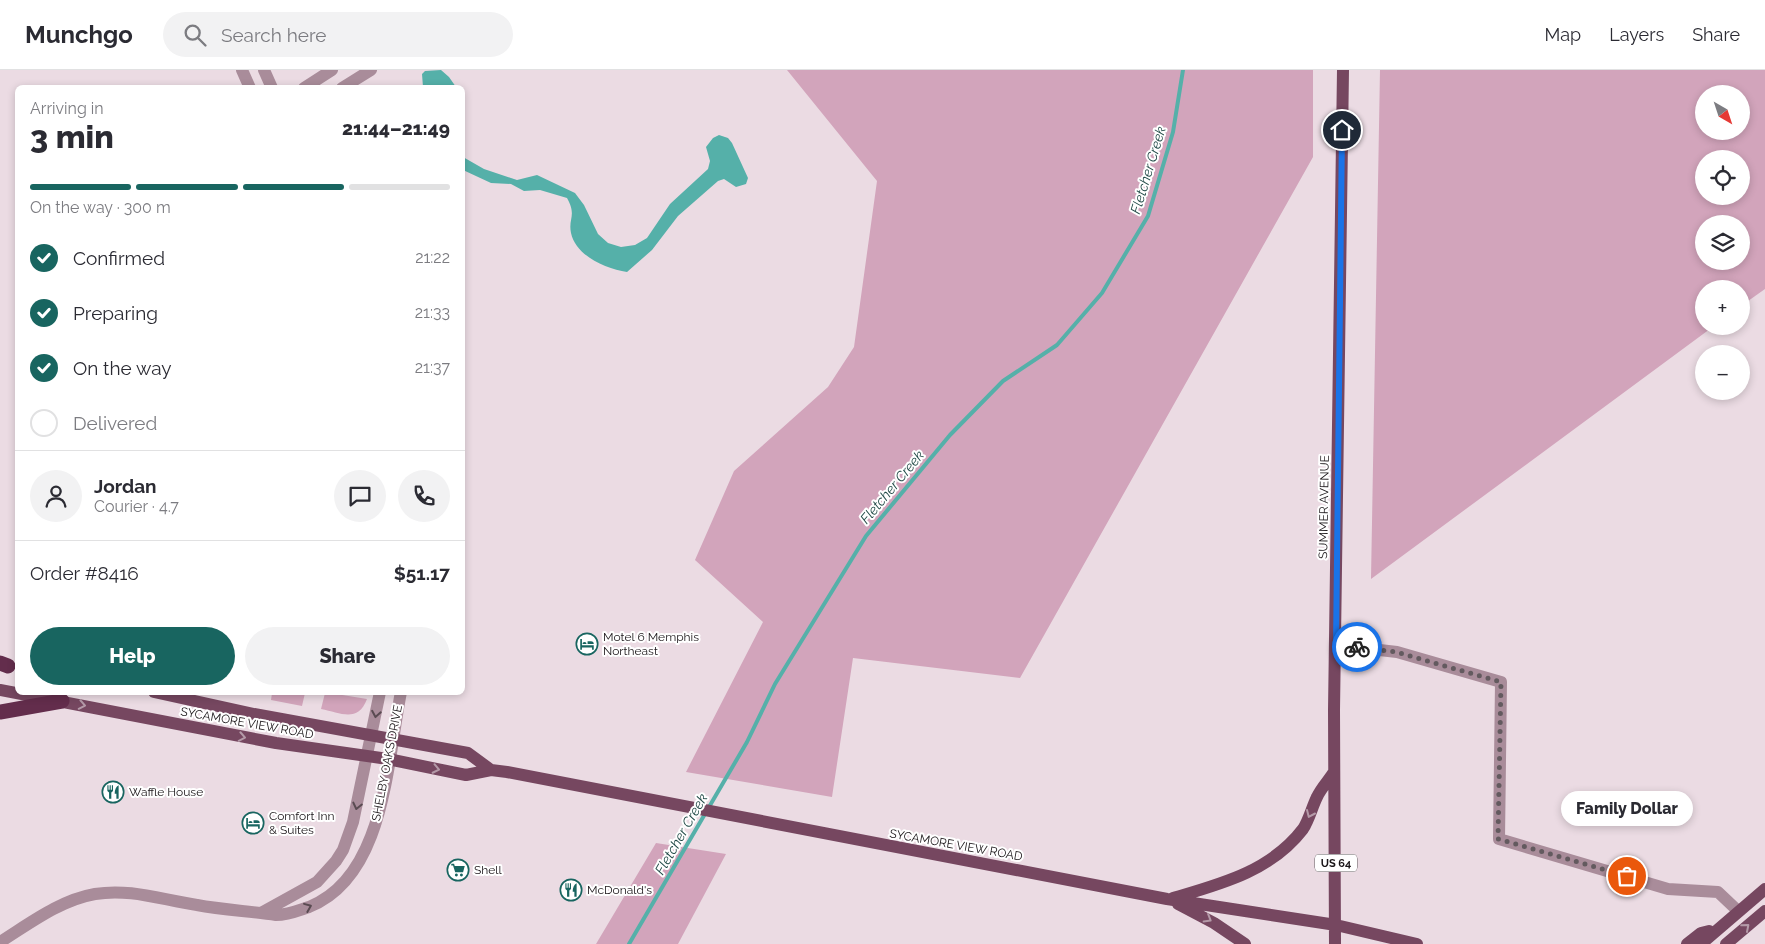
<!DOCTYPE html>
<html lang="en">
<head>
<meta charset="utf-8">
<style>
  :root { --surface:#fff; --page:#f2f2f3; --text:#2b2b33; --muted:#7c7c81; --line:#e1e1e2; --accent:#186560 }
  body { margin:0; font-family:Raleway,sans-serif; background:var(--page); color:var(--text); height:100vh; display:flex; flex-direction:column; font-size:19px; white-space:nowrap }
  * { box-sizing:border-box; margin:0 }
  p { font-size:16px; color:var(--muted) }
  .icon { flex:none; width:28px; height:28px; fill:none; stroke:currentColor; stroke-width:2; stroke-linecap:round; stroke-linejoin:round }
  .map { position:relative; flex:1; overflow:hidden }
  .sheet { position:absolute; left:15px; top:15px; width:450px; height:610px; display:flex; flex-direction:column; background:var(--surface); border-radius:8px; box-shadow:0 2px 8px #0003 }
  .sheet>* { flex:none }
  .needle { width:32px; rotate:141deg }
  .controls { position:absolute; left:1695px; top:15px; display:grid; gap:10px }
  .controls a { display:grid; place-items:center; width:55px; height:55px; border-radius:50%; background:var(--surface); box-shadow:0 2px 8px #0003; font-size:25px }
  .pin { position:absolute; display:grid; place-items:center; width:42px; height:42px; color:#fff; margin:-21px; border:2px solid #fff; border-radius:50%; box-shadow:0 1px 5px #0007 }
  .courier { position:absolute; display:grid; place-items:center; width:50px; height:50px; margin:-25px; border:4px solid #1a73e8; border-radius:50%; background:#fff; color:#222; box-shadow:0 1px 6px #0007 }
  .bubble { position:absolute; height:35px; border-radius:18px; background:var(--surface); box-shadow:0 2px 8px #0003; font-size:16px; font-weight:800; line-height:35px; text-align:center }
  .summary em { font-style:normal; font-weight:800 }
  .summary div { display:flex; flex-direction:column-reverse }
  .summary { display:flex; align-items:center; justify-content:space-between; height:85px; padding:0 15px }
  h1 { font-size:32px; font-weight:800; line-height:38px }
  .bar { display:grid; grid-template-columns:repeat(4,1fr); gap:8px 5px; align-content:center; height:60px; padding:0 15px }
  .bar i { height:6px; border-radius:4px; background:var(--line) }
  .bar .selected { background:var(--accent) }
  .bar p { grid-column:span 4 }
  .line { display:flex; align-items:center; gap:12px; padding:0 15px; border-top:1px solid var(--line) }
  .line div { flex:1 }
  .round { display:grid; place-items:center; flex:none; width:52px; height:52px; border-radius:26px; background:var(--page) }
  ol { padding:0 15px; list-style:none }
  li { display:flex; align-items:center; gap:15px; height:55px }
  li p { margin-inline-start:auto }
  li .icon { padding:5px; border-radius:50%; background:var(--accent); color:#fff; stroke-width:4 }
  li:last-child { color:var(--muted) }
  li i { width:28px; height:28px; border:2px solid var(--line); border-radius:50% }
  .action { display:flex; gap:10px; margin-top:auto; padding:10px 15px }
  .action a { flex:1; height:58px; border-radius:30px; background:var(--accent); color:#fff; font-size:20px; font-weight:800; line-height:58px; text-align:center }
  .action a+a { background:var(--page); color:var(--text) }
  header { display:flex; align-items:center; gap:30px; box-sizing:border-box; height:70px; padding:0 25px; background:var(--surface); border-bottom:1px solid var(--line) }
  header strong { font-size:24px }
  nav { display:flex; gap:28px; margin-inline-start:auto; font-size:18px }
  .search { width:350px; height:45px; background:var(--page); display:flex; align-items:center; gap:12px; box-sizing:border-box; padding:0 18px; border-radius:28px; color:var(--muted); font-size:19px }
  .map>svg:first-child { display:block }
  .green { fill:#d2a4bb; fill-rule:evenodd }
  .water { fill:#55b0a9 }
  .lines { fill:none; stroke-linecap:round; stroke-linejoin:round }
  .stream { stroke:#55b0a9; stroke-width:4 }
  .minor { stroke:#a98c9a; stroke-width:12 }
  .major { stroke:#764760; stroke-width:12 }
  .highway { stroke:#632d4c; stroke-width:15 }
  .oneway { stroke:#b49aa8 }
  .oneway2 { stroke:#5a4b52 }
  .done { stroke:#635a5f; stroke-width:5; stroke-dasharray:0 9 }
  .route { stroke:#1a73e8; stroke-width:6 }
  .labels { text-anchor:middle; stroke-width:4; stroke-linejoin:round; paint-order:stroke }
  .shield { fill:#fff; stroke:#5f5b5d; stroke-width:1 }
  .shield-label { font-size:11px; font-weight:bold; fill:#1a1518 }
  .street-label { font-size:12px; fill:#1a1518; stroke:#fff }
  .poi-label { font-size:12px; fill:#1a1518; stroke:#fff; text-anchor:start }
  .water-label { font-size:14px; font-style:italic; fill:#224b48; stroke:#fff }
</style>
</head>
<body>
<header>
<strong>Munchgo</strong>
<div class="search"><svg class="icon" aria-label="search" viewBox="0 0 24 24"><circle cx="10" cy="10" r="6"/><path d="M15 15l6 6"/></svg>Search here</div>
<nav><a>Map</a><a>Layers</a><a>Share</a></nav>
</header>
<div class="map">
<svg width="1765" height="874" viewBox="0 0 1765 874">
  <rect width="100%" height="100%" fill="#ebdbe3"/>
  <path class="green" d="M787,0H1313V87L1020,608L853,588L832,727L686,702L763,552L695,490L734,401L828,317L854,277L877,111Z
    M1380,0H1765V219L1741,236V219H1704V256H1714L1371,509ZM1704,24H1741V61H1704ZM1704,89H1741V126H1704ZM1704,154H1741V191H1704Z
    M272,623V622L305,623L302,636L271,630Z
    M325,623H330L367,629C358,653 341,643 321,639Z
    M656,773L726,784L678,874H596Z"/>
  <path class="water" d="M441,0L449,7L456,17H423L422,4L425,1Z
    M719,65L728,68L732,73L748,108L746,114L736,117L724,109L718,111L678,146L652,180L627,202C606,199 576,186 571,163C568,148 577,146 567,128L540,120L524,121L511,114L491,113L463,100V87L484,99L517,110L537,105L575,123L584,135L598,164L608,173L621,177L635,175L647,168L670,134L708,99L710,91L706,77L713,68Z"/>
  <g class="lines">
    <path class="stream" d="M629,874L747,672L775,614L866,466L950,365L1003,311L1057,275L1102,223L1148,146L1173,62L1183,0"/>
    <path class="minor" d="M242,0L250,18
      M264,0L272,18
      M304,18L332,0
      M342,18L371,0
      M1336,575L1397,582L1501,612L1499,769L1668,819L1718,822L1737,840
      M261,843L317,812L336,791L343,780L353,752L380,622
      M0,872C29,854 60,830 95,824C130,818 162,830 197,835C223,840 250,841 276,845C288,845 297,841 309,837C385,807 387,692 401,622"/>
    <path class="major" d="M0,620L276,673L388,689L466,705L491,700L507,702L1167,829L1336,855L1417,874
      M154,622L254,644L468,683L491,700
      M1173,828C1221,814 1271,801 1303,759C1309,750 1312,737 1317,727C1321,718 1329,710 1334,702
      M1178,834L1214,853L1245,874
      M1335,874L1334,640L1343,0
      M1687,874L1701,863L1709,861
      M1701,874L1765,819
      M1726,874L1765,841"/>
    <path class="highway" d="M0,593L8,596
      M0,642L62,631"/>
  </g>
  <defs><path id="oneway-chevron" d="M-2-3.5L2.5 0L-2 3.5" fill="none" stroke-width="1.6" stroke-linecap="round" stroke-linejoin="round" transform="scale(1.25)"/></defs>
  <g class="oneway">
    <use href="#oneway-chevron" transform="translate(82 635) rotate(11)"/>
    <use href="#oneway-chevron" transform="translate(242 667) rotate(11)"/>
    <use href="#oneway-chevron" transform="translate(436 699) rotate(12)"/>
    <use href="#oneway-chevron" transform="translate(1310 744) rotate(114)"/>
    <use href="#oneway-chevron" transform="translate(1208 849) rotate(31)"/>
    <use href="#oneway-chevron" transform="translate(1746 857) rotate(-41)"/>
  </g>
  <g class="oneway2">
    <use href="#oneway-chevron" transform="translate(376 644) rotate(100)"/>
    <use href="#oneway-chevron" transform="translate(357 736) rotate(103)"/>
    <use href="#oneway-chevron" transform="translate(308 837) rotate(-22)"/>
  </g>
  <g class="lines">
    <path class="done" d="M1357,577L1396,582L1501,612L1498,769L1627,806"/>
    <path class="route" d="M1342,60L1336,575L1357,577"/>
  </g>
  <defs>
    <g id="hotel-ring" transform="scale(1.125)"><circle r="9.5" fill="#fff" stroke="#186560" stroke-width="1.5"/><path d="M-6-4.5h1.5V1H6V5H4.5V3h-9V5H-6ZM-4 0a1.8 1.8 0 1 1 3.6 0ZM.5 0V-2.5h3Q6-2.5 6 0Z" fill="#186560"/></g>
    <g id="restaurant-ring" transform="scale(1.125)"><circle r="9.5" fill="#fff" stroke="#186560" stroke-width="1.5"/><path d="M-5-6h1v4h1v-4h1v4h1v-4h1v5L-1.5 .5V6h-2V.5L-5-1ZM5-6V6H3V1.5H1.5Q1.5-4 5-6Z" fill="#186560"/></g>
    <g id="supermarket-ring" transform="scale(1.125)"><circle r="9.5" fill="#fff" stroke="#186560" stroke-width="1.5"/><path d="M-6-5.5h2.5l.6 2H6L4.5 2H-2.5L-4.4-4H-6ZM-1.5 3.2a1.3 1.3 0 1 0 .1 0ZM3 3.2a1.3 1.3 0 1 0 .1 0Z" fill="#186560"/></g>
  </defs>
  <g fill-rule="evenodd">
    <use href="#hotel-ring" x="587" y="574"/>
    <use href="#restaurant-ring" x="113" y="722"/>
    <use href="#hotel-ring" x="253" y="753"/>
    <use href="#supermarket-ring" x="458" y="800"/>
    <use href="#restaurant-ring" x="571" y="820"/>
  </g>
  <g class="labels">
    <rect class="shield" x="1315" y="784.5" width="42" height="17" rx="4"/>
    <g class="shield-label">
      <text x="1336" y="797">US 64</text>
    </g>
    <g class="street-label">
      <text transform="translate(1324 437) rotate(-89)" y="4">SUMMER AVENUE</text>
      <text transform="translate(247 653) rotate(10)" y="4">SYCAMORE VIEW ROAD</text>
      <text transform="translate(387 693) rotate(-79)" y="4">SHELBY OAKS DRIVE</text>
      <text transform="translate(956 775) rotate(10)" y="4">SYCAMORE VIEW ROAD</text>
    </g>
    <g class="poi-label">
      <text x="603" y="571">Motel 6 Memphis<tspan x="603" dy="14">Northeast</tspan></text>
      <text x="129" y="726">Waffle House</text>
      <text x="269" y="750">Comfort Inn<tspan x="269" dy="14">&amp; Suites</tspan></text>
      <text x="474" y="804">Shell</text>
      <text x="587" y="824">McDonald's</text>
    </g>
    <g class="water-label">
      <text transform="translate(1148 100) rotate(-73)" y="5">Fletcher Creek</text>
      <text transform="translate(892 417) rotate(-50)" y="5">Fletcher Creek</text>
      <text transform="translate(681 764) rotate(-60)" y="5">Fletcher Creek</text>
    </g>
  </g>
</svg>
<div class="controls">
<a><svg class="needle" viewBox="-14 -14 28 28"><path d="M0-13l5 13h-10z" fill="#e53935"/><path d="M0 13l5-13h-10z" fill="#7c7c81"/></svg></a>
<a><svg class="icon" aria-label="locate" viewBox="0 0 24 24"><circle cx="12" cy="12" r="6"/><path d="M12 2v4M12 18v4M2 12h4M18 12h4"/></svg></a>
<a><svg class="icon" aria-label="layers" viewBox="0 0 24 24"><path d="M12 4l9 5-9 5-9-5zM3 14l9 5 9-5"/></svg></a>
<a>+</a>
<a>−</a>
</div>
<div class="pin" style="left:1627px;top:806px;background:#ea580c"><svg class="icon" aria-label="bag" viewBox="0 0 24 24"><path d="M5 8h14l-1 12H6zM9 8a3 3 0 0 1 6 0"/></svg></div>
<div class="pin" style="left:1342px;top:60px;background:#1f2937"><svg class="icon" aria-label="home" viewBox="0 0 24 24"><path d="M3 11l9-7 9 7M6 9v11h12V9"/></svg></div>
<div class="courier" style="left:1357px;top:577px"><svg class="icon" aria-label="bike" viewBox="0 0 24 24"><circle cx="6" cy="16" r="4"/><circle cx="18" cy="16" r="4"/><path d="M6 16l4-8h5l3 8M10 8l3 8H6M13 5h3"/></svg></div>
<div class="bubble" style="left:1561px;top:721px;width:132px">Family Dollar</div>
<section class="sheet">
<div class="summary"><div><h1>3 min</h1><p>Arriving in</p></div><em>21:44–21:49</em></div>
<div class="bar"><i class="selected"></i><i class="selected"></i><i class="selected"></i><i></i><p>On the way · 300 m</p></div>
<ol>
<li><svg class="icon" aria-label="check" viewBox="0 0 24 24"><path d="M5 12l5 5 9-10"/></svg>Confirmed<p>21:22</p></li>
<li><svg class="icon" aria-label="check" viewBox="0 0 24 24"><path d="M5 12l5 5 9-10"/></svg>Preparing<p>21:33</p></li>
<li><svg class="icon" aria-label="check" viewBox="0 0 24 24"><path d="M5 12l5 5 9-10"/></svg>On the way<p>21:37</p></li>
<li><i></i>Delivered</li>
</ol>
<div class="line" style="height:90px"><a class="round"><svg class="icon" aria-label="person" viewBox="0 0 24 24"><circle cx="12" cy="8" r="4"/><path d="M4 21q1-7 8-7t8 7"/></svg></a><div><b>Jordan</b><p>Courier · 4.7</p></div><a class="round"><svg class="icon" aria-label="chat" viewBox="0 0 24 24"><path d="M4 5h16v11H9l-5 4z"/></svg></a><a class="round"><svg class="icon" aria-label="phone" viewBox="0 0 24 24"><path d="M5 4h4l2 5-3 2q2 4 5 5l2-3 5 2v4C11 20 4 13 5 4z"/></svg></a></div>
<div class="line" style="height:65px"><div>Order #8416</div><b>$51.17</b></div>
<div class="action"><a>Help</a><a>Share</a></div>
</section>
</div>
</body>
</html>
